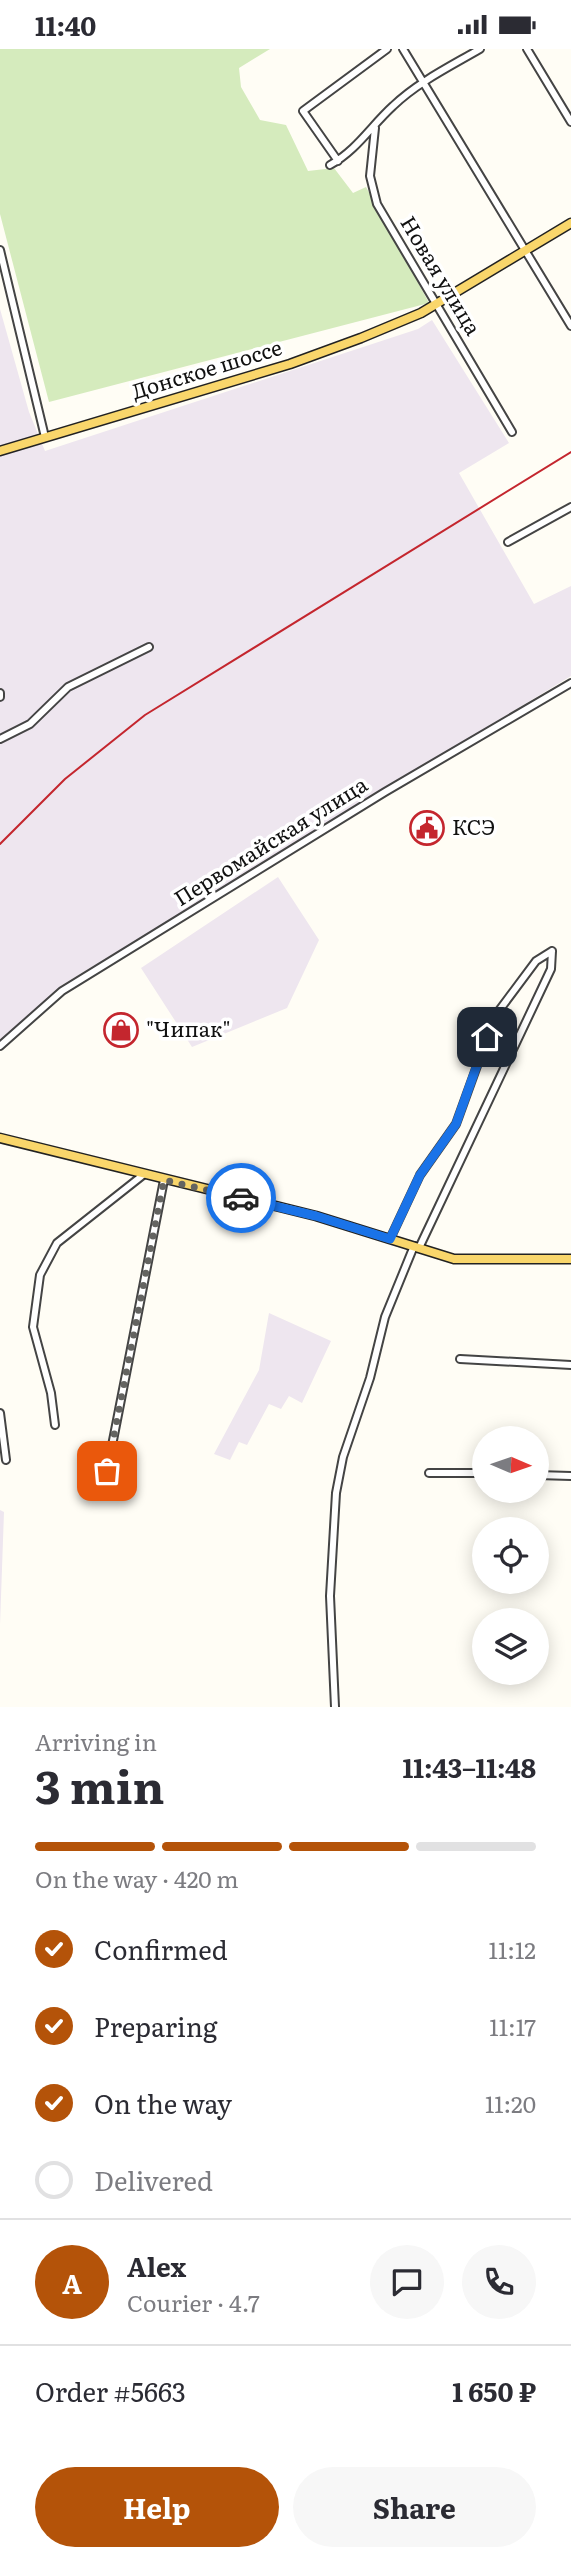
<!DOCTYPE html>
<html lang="en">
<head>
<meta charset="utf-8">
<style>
  :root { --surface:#fff; --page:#f7f7f7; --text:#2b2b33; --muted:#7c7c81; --line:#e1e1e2; --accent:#b45309 }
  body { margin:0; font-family:Literata,serif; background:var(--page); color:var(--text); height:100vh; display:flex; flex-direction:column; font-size:26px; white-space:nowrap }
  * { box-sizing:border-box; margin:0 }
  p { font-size:23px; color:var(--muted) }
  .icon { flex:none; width:38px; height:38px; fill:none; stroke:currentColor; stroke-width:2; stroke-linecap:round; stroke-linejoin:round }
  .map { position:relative; height:1658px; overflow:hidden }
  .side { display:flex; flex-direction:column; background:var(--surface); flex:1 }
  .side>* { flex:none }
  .needle { width:46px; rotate:92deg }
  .buttons { position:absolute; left:472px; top:1377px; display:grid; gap:14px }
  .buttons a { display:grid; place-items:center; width:77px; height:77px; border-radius:50%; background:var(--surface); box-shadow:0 4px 18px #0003; font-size:35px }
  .pin { position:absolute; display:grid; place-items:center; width:60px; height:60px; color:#fff; margin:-30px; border-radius:14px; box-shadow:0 4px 10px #0006 }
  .courier { position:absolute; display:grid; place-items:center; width:70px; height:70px; margin:-35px; border:5px solid #1a73e8; border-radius:50%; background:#fff; color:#222; box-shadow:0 2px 9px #0007 }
  .overview em { font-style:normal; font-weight:700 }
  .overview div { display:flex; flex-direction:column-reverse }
  .overview { display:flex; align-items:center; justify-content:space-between; height:119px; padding:0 35px }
  h1 { font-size:46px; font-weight:700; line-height:52px }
  .bar { display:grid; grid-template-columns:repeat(4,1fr); gap:10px 7px; align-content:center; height:84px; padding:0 35px }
  .bar i { height:9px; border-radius:5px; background:var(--line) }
  .bar .active { background:var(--accent) }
  .bar p { grid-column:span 4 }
  .line { display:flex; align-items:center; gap:18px; padding:0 35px; border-top:2px solid var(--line) }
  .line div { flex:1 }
  .round { display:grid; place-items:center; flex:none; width:74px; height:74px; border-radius:37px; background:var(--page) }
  ol { padding:0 35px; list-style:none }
  li { display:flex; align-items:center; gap:21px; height:77px }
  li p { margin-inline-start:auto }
  li .icon { padding:7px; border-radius:50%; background:var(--accent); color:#fff; stroke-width:4 }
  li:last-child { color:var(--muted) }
  li i { width:38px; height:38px; border:4px solid var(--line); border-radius:50% }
  .button { display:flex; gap:14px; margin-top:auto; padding:14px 35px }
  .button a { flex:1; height:80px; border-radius:42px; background:var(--accent); color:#fff; font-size:28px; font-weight:700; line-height:80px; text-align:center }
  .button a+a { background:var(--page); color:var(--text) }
  .status { display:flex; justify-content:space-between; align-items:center; height:49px; padding:0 35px; background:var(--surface); direction:ltr }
  .status svg { height:19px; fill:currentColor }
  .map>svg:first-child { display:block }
  .industrial { fill:#eee6ef }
  .green { fill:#d5ebbd }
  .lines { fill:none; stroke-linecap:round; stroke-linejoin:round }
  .minor-casing { stroke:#444; stroke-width:10 }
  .major-casing { stroke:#222; stroke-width:11 }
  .minor { stroke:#fff; stroke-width:6 }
  .major { stroke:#f9d66b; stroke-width:8 }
  .rail { stroke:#c4262e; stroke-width:2 }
  .done { stroke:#646461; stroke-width:7; stroke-dasharray:0 12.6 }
  .route { stroke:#1a73e8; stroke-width:9 }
  .labels { text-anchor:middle; stroke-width:7; stroke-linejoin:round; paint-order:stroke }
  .street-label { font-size:21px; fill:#111; stroke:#fff }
  .poi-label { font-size:21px; fill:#111; stroke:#fff; text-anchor:start }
</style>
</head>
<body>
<div class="status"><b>11:40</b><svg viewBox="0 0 49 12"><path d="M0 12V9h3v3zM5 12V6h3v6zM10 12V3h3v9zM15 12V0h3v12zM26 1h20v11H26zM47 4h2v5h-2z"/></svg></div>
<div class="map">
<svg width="571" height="1658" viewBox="0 0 571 1658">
  <rect width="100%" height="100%" fill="#fffdf5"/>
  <path class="industrial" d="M0,260L29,363L45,402L418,280L432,271L509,394L459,424L534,555L571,537V627L62,936L0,992Z
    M278,828L319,891L287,959L192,998L141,919Z
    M269,1264L331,1292L302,1354L289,1347L281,1360L269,1355L247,1396L239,1393L230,1411L214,1405L259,1321Z
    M0,1461L4,1463L0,1576Z"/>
  <path class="green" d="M0,0H270L239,19L241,38L260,71L286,76L308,122L334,119L353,144L366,138L429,254L49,353L0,165Z"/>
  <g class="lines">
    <g class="minor-casing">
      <path id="minor" d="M403,0L571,277
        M527,0L571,73
        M375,79L370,127L377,155L512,383
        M338,112L303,62L387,0
        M330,116C357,101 371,77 393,57C418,33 451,17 480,0
        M0,201L45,388
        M508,493L571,458
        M0,644V648
        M0,690L30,675L68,638L149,598
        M0,997L62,942L385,743L571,634
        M390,1190L420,1126L456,1075L495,967L536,912L552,902
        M419,1199L551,920L552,902
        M460,1310L571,1316
        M0,1364L6,1411
        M55,1376L51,1344L33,1278L40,1226L57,1194L143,1126
        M107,1422L164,1131
        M429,1424H485
        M537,1426L571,1427
        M335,1658L330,1547L336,1444L343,1408L370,1329L385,1268L414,1197"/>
    </g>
    <g class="major-casing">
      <path id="major" d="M0,402L290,315L361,289L421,264L571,174
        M0,1089L316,1167L454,1210H571"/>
    </g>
    <use href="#minor" class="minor"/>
    <use href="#major" class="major"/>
    <path class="rail" d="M0,795L65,730L145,666L571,403"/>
  </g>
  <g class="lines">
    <path class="done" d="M107,1422L164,1131L241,1149"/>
    <path class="route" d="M241,1149L316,1167L390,1190L420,1126L456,1075L487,988"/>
  </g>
  <defs>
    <g id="civic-ring" transform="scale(1.75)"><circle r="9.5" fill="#fff" stroke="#c4262e" stroke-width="1.5"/><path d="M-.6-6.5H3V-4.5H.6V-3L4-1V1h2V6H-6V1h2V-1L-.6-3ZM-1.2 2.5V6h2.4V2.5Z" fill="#c4262e"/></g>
    <g id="shop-ring" transform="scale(1.75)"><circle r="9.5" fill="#fff" stroke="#c4262e" stroke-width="1.5"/><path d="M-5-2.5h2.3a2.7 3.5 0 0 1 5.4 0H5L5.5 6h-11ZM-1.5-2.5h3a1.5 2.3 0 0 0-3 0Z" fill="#c4262e"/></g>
  </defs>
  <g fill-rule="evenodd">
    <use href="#civic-ring" x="427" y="779"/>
    <use href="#shop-ring" x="121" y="981"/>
  </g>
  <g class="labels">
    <g class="street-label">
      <text transform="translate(440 227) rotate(59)" y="7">Новая улица</text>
      <text transform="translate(207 321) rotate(-17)" y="7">Донское шоссе</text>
      <text transform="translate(271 793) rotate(-32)" y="7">Первомайская улица</text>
    </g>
    <g class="poi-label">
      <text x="452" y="786">КСЭ</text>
      <text x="146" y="988">"Чипак"</text>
    </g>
  </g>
</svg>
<div class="buttons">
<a><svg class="needle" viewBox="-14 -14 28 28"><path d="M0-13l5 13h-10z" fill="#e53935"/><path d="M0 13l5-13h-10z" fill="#7c7c81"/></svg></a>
<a><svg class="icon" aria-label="locate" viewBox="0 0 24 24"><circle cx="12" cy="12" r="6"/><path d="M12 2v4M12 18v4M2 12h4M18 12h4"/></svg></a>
<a><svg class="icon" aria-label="layers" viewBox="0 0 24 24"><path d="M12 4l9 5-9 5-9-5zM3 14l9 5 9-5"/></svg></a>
</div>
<div class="pin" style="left:107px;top:1422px;background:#ea580c"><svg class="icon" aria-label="bag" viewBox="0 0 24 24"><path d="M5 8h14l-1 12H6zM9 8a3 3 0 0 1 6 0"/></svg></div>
<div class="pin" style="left:487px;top:988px;background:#1f2937"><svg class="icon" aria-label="home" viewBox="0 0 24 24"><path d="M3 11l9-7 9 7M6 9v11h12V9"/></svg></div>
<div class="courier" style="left:241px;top:1149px"><svg class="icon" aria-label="car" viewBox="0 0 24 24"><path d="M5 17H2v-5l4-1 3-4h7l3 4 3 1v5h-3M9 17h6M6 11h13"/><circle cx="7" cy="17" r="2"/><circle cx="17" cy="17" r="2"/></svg></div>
</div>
<section class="side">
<div class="overview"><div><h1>3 min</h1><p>Arriving in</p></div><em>11:43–11:48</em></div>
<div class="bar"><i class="active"></i><i class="active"></i><i class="active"></i><i></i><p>On the way · 420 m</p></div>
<ol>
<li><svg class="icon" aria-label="check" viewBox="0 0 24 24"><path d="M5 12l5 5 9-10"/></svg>Confirmed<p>11:12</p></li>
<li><svg class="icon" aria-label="check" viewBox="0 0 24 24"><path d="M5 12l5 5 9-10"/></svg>Preparing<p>11:17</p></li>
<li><svg class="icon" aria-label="check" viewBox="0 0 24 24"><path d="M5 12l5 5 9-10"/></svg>On the way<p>11:20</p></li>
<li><i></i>Delivered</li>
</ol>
<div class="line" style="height:126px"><b class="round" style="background:var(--accent);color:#fff">A</b><div><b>Alex</b><p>Courier · 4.7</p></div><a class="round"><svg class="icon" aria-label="chat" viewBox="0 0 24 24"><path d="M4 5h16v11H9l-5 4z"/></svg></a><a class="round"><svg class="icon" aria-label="phone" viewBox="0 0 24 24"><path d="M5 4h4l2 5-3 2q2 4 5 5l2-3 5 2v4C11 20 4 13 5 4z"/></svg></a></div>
<div class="line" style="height:91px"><div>Order #5663</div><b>1 650 ₽</b></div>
<div class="button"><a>Help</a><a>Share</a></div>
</section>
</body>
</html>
